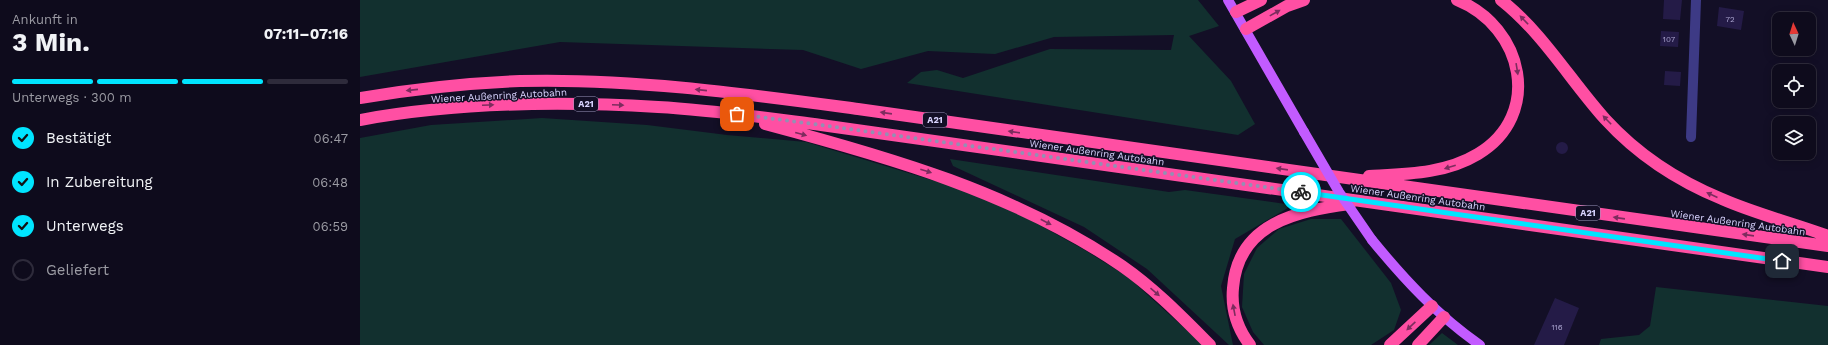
<!DOCTYPE html>
<html lang="de">
<head>
<meta charset="utf-8">
<style>
  :root { --surface:#0e0b1c; --page:#171425; --text:#f1f3f6; --muted:#9b9ba3; --line:#2e2b3b; --accent:#00e5ff }
  body { margin:0; font-family:"Work Sans",sans-serif; background:var(--page); color:var(--text); height:100vh; display:flex; flex-direction:column; font-size:15px; white-space:nowrap }
  * { box-sizing:border-box; margin:0 }
  p { font-size:13px; color:var(--muted) }
  .icon { flex:none; width:22px; height:22px; fill:none; stroke:currentColor; stroke-width:2; stroke-linecap:round; stroke-linejoin:round }
  .map { position:relative; flex:1; overflow:hidden }
  .sheet { display:flex; flex-direction:column; background:var(--surface); width:360px }
  .sheet>* { flex:none }
  .needle { width:26px; rotate:356deg }
  .tools { position:absolute; left:1412px; top:12px; display:grid; gap:8px }
  .tools a { display:grid; place-items:center; width:44px; height:44px; border-radius:8px; background:var(--surface); box-shadow:0 2px 10px #0003,0 0 0 1px var(--line); font-size:20px }
  .pin { position:absolute; display:grid; place-items:center; width:34px; height:34px; color:#fff; margin:-17px; border-radius:8px; box-shadow:0 2px 6px #0006 }
  .courier { position:absolute; display:grid; place-items:center; width:40px; height:40px; margin:-20px; border:3px solid #00e5ff; border-radius:50%; background:#fff; color:#222; box-shadow:0 1px 5px #0007 }
  .headline em { font-style:normal; font-weight:700 }
  .headline div { display:flex; flex-direction:column-reverse }
  .headline { display:flex; align-items:center; justify-content:space-between; height:68px; padding:0 12px }
  h1 { font-size:26px; font-weight:700; line-height:30px }
  .bar { display:grid; grid-template-columns:repeat(4,1fr); gap:6px 4px; align-content:center; height:48px; padding:0 12px }
  .bar i { height:5px; border-radius:3px; background:var(--line) }
  .bar .current { background:var(--accent) }
  .bar p { grid-column:span 4 }
  ol { padding:0 12px; list-style:none }
  li { display:flex; align-items:center; gap:12px; height:44px }
  li p { margin-inline-start:auto }
  li .icon { padding:4px; border-radius:50%; background:var(--accent); color:#111; stroke-width:4 }
  li:last-child { color:var(--muted) }
  li i { width:22px; height:22px; border:2px solid var(--line); border-radius:50% }
  main { display:flex; flex:1; min-height:0 }
  .map>svg:first-child { display:block }
  .green { fill:#12302f }
  .building { fill:#241b47 }
  .lines { fill:none; stroke-linecap:round; stroke-linejoin:round }
  .minor { stroke:#3d3a85; stroke-width:10 }
  .major { stroke:#c25bff; stroke-width:10 }
  .highway { stroke:#ff4fa3; stroke-width:12 }
  .major-bridge { stroke:#c25bff; stroke-width:10 }
  .oneway { fill:#7d2c5e }
  .done { stroke:#948fb3; stroke-width:4; stroke-dasharray:0 7.2 }
  .route { stroke:#00e5ff; stroke-width:5 }
  .labels { text-anchor:middle; stroke-width:3; stroke-linejoin:round; paint-order:stroke }
  .number-label { font-size:8px; fill:#aca6d1 }
  .shield { fill:#130f26; stroke:#9e99be; stroke-width:1 }
  .shield-label { font-size:9px; font-weight:bold; fill:#d9d4ff }
  .street-label { font-size:10px; fill:#d9d4ff; stroke:#130f26 }
</style>
</head>
<body>
<main>
<section class="sheet">
<div class="headline"><div><h1>3 Min.</h1><p>Ankunft in</p></div><em>07:11–07:16</em></div>
<div class="bar"><i class="current"></i><i class="current"></i><i class="current"></i><i></i><p>Unterwegs · 300 m</p></div>
<ol>
<li><svg class="icon" aria-label="check" viewBox="0 0 24 24"><path d="M5 12l5 5 9-10"/></svg>Bestätigt<p>06:47</p></li>
<li><svg class="icon" aria-label="check" viewBox="0 0 24 24"><path d="M5 12l5 5 9-10"/></svg>In Zubereitung<p>06:48</p></li>
<li><svg class="icon" aria-label="check" viewBox="0 0 24 24"><path d="M5 12l5 5 9-10"/></svg>Unterwegs<p>06:59</p></li>
<li><i></i>Geliefert</li>
</ol>
</section>
<div class="map">
<svg width="1468" height="345" viewBox="0 0 1468 345">
  <rect width="100%" height="100%" fill="#130f26"/>
  <path class="green" d="M0,0H838L859,26L829,36L871,81L895,124L878,135L547,83L561,72L577,70L603,78L690,49L811,50L814,35L694,37L635,54L568,51L501,69L443,50L200,42L0,77Z
    M182,118L287,125L367,135L446,142L598,188L665,217L723,249L768,277L843,345H0V138L71,125Z
    M590,159L809,192L825,190L933,205L875,239L861,286L873,345H869L787,269L724,227L593,166Z
    M951,219H981L1031,283L1041,310L1034,330L1011,345H904L893,332L882,307L884,274L897,248L919,229Z
    M1296,287L1468,306V345H1239L1241,339L1279,335L1290,326Z
    M1082,333L1098,345H1069Z"/>
  <path class="building" d="M1304,0H1322L1320,20L1303,19Z
    M1359,7L1384,11L1381,30L1357,26Z
    M1301,31L1319,32L1318,47L1300,46Z
    M1305,71L1321,72L1320,86L1304,85Z
    M1196 148a6 6 0 1 1 12 0a6 6 0 1 1-12 0Z
    M1195,298L1219,308L1204,345H1174Z"/>
  <g class="lines">
    <path class="minor" d="M1331,137L1336,0"/>
    <path class="major" d="M868,0L944,132
      M1012,240C1044,279 1078,316 1120,345"/>
    <path class="highway" d="M1141,0C1183,33 1210,80 1245,119C1277,154 1318,181 1362,199C1396,214 1433,223 1468,236
      M876,12L901,0
      M886,29L927,6L944,0
      M0,98C53,89 106,83 160,81C272,78 386,94 498,109L1468,246
      M0,120C98,102 199,101 298,107C353,110 407,118 461,125L1468,267
      M405,124C529,157 655,193 762,266C795,289 822,317 850,345
      M1009,176C1046,174 1085,174 1118,154C1183,115 1164,27 1097,0
      M890,345C877,328 871,309 873,288C878,223 937,211 990,204
      M1030,345L1072,306
      M1058,345L1084,317"/>
    <path class="major-bridge" d="M944,132L979,192L1012,240"/>
  </g>
  <defs><path id="oneway-solid" d="M-6-.8H1V-3.2L6.5 0L1 3.2V.8H-6Z"/></defs>
  <g class="oneway">
    <use href="#oneway-solid" transform="translate(915 13) rotate(-29)"/>
    <use href="#oneway-solid" transform="translate(1164 20) rotate(-134)"/>
    <use href="#oneway-solid" transform="translate(1157 69) rotate(81)"/>
    <use href="#oneway-solid" transform="translate(52 90) rotate(174)"/>
    <use href="#oneway-solid" transform="translate(341 90) rotate(-174)"/>
    <use href="#oneway-solid" transform="translate(128 105) rotate(-3)"/>
    <use href="#oneway-solid" transform="translate(258 105) rotate(2)"/>
    <use href="#oneway-solid" transform="translate(526 113) rotate(-172)"/>
    <use href="#oneway-solid" transform="translate(1247 120) rotate(-134)"/>
    <use href="#oneway-solid" transform="translate(654 132) rotate(-172)"/>
    <use href="#oneway-solid" transform="translate(441 134) rotate(15)"/>
    <use href="#oneway-solid" transform="translate(1090 167) rotate(163)"/>
    <use href="#oneway-solid" transform="translate(922 169) rotate(-172)"/>
    <use href="#oneway-solid" transform="translate(566 171) rotate(18)"/>
    <use href="#oneway-solid" transform="translate(1352 195) rotate(-156)"/>
    <use href="#oneway-solid" transform="translate(1259 218) rotate(-172)"/>
    <use href="#oneway-solid" transform="translate(686 222) rotate(28)"/>
    <use href="#oneway-solid" transform="translate(1388 235) rotate(-172)"/>
    <use href="#oneway-solid" transform="translate(795 292) rotate(41)"/>
    <use href="#oneway-solid" transform="translate(874 310) rotate(-101)"/>
    <use href="#oneway-solid" transform="translate(1051 326) rotate(137)"/>
  </g>
  <g class="lines">
    <path class="done" d="M377,114L461,125L941,192"/>
    <path class="route" d="M941,192L1422,261"/>
  </g>
  <g class="labels">
    <g class="number-label">
      <text x="1370" y="22">72</text>
      <text x="1309" y="42">107</text>
      <text x="1197" y="330">116</text>
    </g>
    <g class="shield">
      <rect x="214" y="97" width="24" height="14" rx="3"/>
      <rect x="563" y="113" width="24" height="14" rx="3"/>
      <rect x="1216" y="206" width="24" height="14" rx="3"/>
    </g>
    <g class="shield-label">
      <text x="226" y="107">A21</text>
      <text x="575" y="123">A21</text>
      <text x="1228" y="216">A21</text>
    </g>
    <g class="street-label">
      <text transform="translate(139 95) rotate(-3)" y="4">Wiener Außenring Autobahn</text>
      <text transform="translate(737 152) rotate(8)" y="4">Wiener Außenring Autobahn</text>
      <text transform="translate(1058 197) rotate(8)" y="4">Wiener Außenring Autobahn</text>
      <text transform="translate(1378 222) rotate(8)" y="4">Wiener Außenring Autobahn</text>
    </g>
  </g>
</svg>
<div class="tools">
<a><svg class="needle" viewBox="-14 -14 28 28"><path d="M0-13l5 13h-10z" fill="#e53935"/><path d="M0 13l5-13h-10z" fill="#9b9ba3"/></svg></a>
<a><svg class="icon" aria-label="locate" viewBox="0 0 24 24"><circle cx="12" cy="12" r="6"/><path d="M12 2v4M12 18v4M2 12h4M18 12h4"/></svg></a>
<a><svg class="icon" aria-label="layers" viewBox="0 0 24 24"><path d="M12 4l9 5-9 5-9-5zM3 14l9 5 9-5"/></svg></a>
</div>
<div class="pin" style="left:377px;top:114px;background:#ea580c"><svg class="icon" aria-label="bag" viewBox="0 0 24 24"><path d="M5 8h14l-1 12H6zM9 8a3 3 0 0 1 6 0"/></svg></div>
<div class="pin" style="left:1422px;top:261px;background:#1f2937"><svg class="icon" aria-label="home" viewBox="0 0 24 24"><path d="M3 11l9-7 9 7M6 9v11h12V9"/></svg></div>
<div class="courier" style="left:941px;top:192px"><svg class="icon" aria-label="bike" viewBox="0 0 24 24"><circle cx="6" cy="16" r="4"/><circle cx="18" cy="16" r="4"/><path d="M6 16l4-8h5l3 8M10 8l3 8H6M13 5h3"/></svg></div>
</div>
</main>
</body>
</html>
